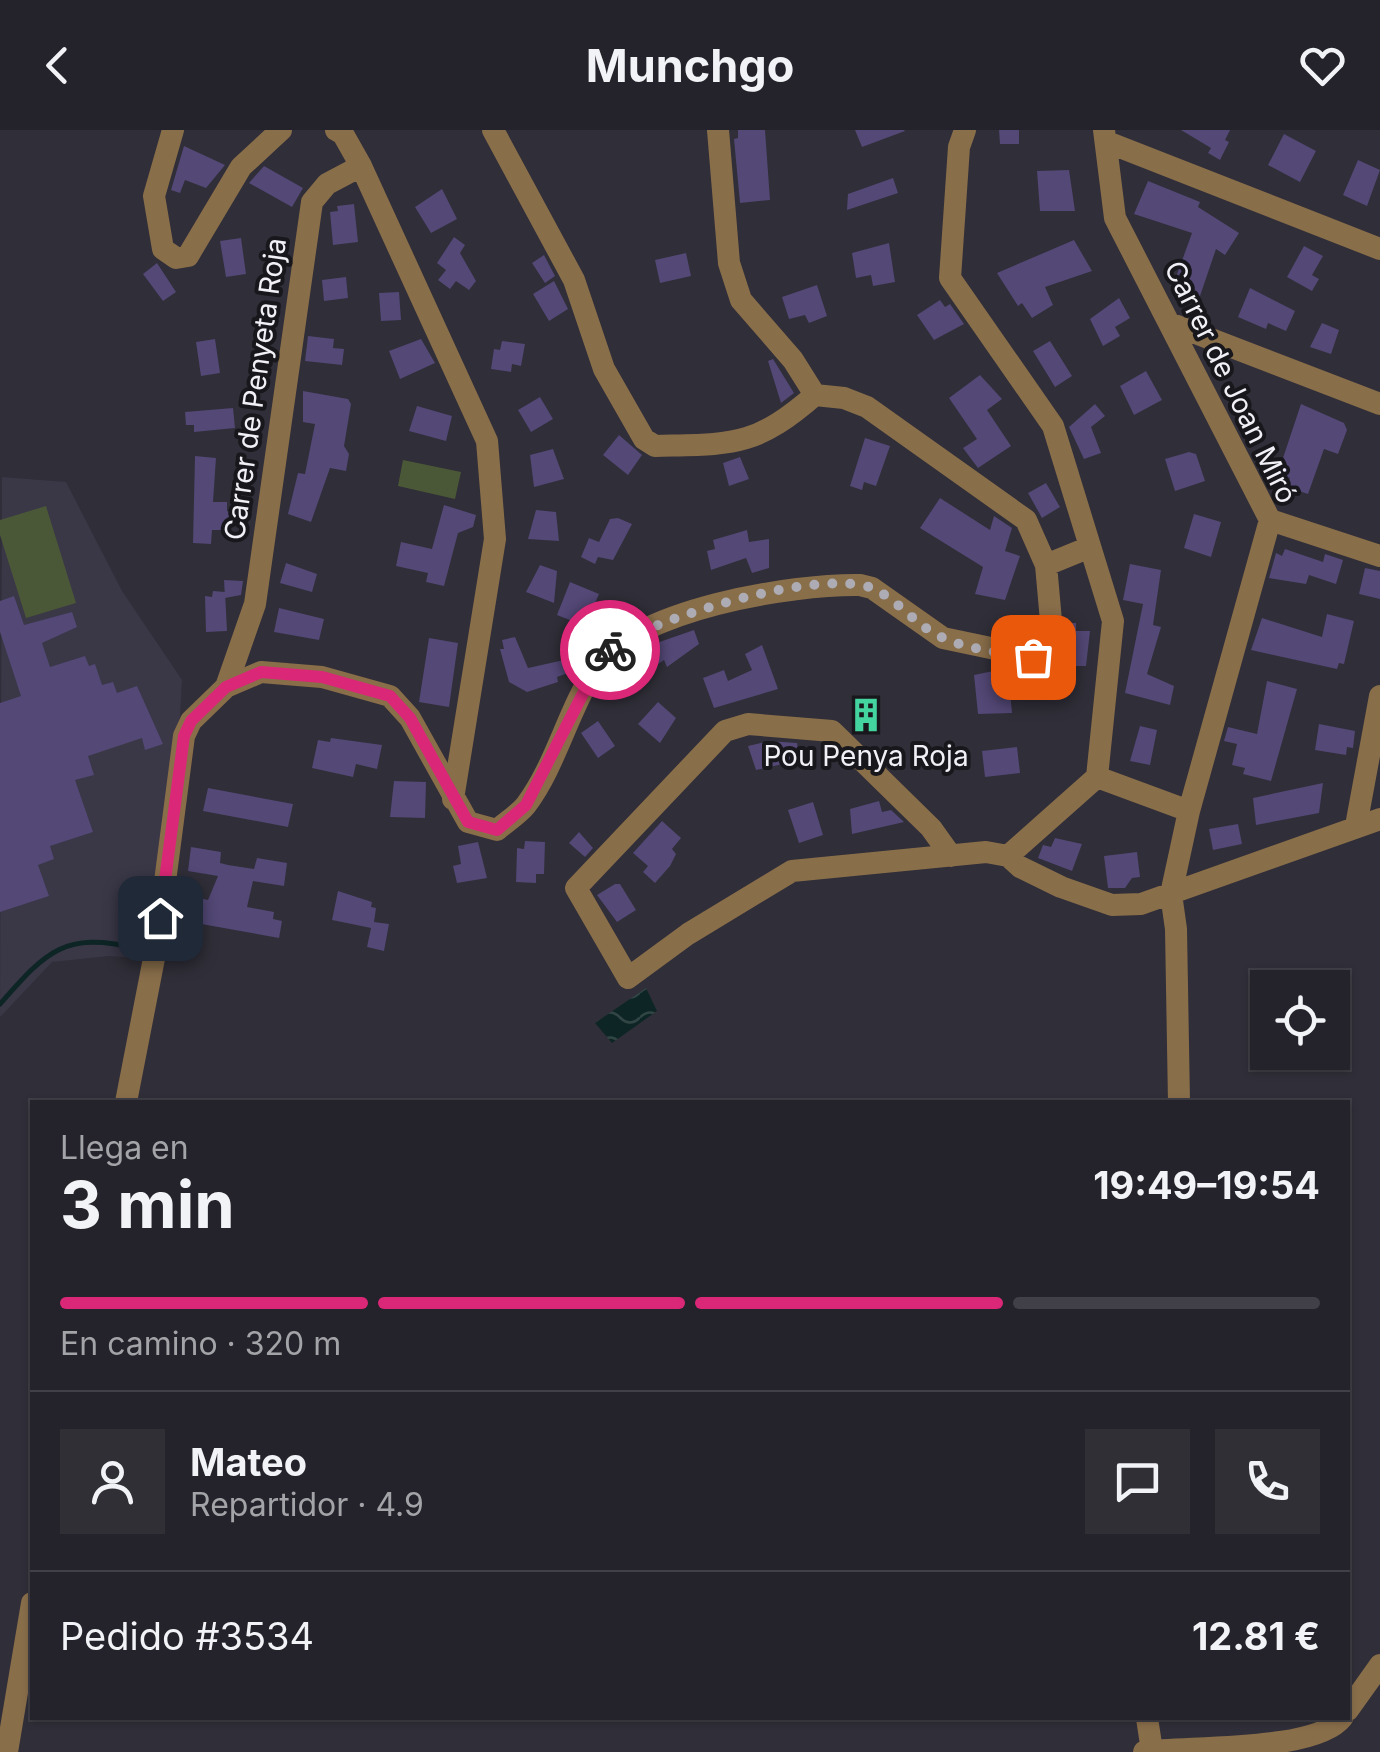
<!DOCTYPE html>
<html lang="es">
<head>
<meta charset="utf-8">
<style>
  :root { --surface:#24222a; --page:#302f36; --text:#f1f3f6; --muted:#a3a4a8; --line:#413f47; --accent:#db2777 }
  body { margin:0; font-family:Inter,sans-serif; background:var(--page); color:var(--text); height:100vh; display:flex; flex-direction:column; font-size:38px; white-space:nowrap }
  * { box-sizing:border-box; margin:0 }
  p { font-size:32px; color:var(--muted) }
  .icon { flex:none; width:55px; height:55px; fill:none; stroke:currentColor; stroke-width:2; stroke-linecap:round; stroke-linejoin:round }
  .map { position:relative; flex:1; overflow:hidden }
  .sheet { position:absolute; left:30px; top:970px; width:1320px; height:620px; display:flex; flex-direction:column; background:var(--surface); border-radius:0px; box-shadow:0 2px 8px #0004,0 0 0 2px var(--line) }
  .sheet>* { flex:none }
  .fabs { position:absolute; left:1250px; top:840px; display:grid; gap:20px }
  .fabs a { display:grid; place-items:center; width:100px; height:100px; border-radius:0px; background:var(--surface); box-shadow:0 2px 8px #0004,0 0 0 2px var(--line); font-size:50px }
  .pin { position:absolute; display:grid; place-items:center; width:85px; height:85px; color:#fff; margin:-42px; border-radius:20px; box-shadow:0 5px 15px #0006 }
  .courier { position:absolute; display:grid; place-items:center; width:100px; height:100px; margin:-50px; border:8px solid #db2777; border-radius:50%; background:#fff; color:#222; box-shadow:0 2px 12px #0007 }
  .overview em { font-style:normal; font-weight:700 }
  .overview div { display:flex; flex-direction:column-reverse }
  .overview { display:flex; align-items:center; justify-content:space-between; height:170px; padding:0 30px }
  h1 { font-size:65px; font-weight:700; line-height:75px }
  .bar { display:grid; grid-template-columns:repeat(4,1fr); gap:15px 10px; align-content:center; height:120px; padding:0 30px }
  .bar i { height:12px; border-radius:8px; background:var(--line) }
  .bar .on { background:var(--accent) }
  .bar p { grid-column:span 4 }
  .line { display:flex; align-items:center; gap:25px; padding:0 30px; border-top:2px solid var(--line) }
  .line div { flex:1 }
  .round { display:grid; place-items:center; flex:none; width:105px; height:105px; border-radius:0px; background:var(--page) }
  header { display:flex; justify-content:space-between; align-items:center; height:130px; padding:0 30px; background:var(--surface); font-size:45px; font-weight:700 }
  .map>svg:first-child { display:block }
  .built { fill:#3a3747 }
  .green { fill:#4b5837 }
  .water { fill:url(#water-waves) }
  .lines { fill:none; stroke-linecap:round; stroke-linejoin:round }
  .stream { stroke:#0d2525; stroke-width:5 }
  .building { fill:#534876 }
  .minor { stroke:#896e4a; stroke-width:22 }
  .done { stroke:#adacb4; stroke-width:10; stroke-dasharray:0 18 }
  .route { stroke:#db2777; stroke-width:12 }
  .labels { text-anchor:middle; stroke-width:8; stroke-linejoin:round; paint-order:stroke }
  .street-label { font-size:28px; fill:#f1f0f7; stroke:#18171b }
  .poi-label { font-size:28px; fill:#f1f0f7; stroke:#18171b }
</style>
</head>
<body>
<header><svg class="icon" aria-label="back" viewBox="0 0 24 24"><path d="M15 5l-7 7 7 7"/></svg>Munchgo<svg class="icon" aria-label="heart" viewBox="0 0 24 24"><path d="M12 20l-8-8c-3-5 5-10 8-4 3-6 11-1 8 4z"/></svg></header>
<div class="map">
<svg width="1380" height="1622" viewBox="0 0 1380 1622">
  <defs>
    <pattern id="water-waves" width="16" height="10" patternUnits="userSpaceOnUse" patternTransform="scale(2.5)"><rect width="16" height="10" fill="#0d2525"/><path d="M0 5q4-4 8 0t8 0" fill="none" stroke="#314545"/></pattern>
  </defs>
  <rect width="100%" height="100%" fill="#302e38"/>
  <path class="built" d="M2,347L66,352L122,461L182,550L178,621L149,829L109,826L52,832L0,887Z"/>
  <path class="green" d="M403,330L461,342L455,369L398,356Z
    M46,376L76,473L26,488L0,405V390Z"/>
  <path class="water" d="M646,858L657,881L612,913L595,893Z"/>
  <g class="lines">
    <path class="stream" d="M0,874C46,822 63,801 136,818L140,825"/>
  </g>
  <path class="building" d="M738,0H765L770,70L740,73L734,9L738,8Z
    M855,0H904L905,1L862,17Z
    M999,0H1019V14H1000Z
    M1181,0H1230L1225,10L1229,12L1220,30L1208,23L1211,18Z
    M1284,4L1316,21L1300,52L1268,35Z
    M184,16L225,35L206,58L185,50L180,63L171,60Z
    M1358,30L1380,40L1367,76L1343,65Z
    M264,36L303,58L292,77L249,53Z
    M1069,40L1075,81H1040L1037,41Z
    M893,48L898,63L847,80L848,64Z
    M1148,51L1200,72L1198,77L1239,103L1225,125L1216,119L1200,166L1182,159L1184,153L1175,150L1192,103L1134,84Z
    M442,59L457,89L431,103L415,77Z
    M354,74L358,112L333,115L330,82L338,81L337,76Z
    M454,107L465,115L460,123L476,151L469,160L456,151L450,159L438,150L446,140L437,133Z
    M241,108L246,144L226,147L220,111Z
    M1074,110L1092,141L1045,157L1053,175L1032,188L1022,173L1018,176L997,143Z
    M889,113L895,152L873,156L871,145L856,148L852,123Z
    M1304,116L1323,126L1312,145L1319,149L1312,161L1287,147Z
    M686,123L691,146L660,153L655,130Z
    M544,125L555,146L545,153L532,133Z
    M157,133L176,162L163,171L143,144Z
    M346,147L348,168L324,171L322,150Z
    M554,151L568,179L549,191L533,164Z
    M817,155L827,186L809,193L805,185L789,189L782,167Z
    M1250,158L1295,181L1286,201L1268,193L1266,199L1238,187Z
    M399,162L401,190L381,191L379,163Z
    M1119,168L1130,188L1115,197L1120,206L1103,216L1090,189Z
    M940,170L945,177L950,174L964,194L934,210L917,185Z
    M1322,193L1339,200L1331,224L1310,217Z
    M308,206L334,209L333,218L344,219L342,235L305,231Z
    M215,209L220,243L201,246L196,212Z
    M421,209L435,233L400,249L389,221Z
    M502,211L525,214L521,236L512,234L511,242L491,239L494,219L500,220Z
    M1050,211L1072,246L1055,257L1033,221Z
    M773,229L794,263L781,273L768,231Z
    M1146,241L1162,270L1134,285L1120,256Z
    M980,245L1002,269L987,280L1011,316L978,338L963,318L977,309L949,268Z
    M303,261L348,269L351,274L344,316L349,324L346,341L330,338L311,392L288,384L298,343L305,344L315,294L303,292Z
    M540,267L553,289L531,302L518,280Z
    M1095,274L1105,286L1091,297L1101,323L1084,329L1069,297Z
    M1301,274L1344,293L1347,300L1338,324L1324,319L1308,364L1287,357L1290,348L1278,343Z
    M417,276L452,286L446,311L409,301Z
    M233,278L235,298L194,302V295H186L185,282Z
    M619,305L642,325L628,345L603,325Z
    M865,308L890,316L876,356L864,352L862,360L850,356Z
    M553,319L564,349L534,357L530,325Z
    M1189,322L1196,324L1205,351L1175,361L1165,329Z
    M195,326L216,328L213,372H227V381L231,382V400H212L211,414L193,413Z
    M740,327L749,349L729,356L723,333Z
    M1046,353L1060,377L1042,388L1028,363Z
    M940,368L990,400L994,386L1012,398L1005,421L1020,426L1005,470L975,464L983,437L920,398Z
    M444,375L476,385L473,397L458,403L444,456L426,452L428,443L396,436L401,412L432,419Z
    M536,380L556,382L559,411L528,409Z
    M1194,384L1221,392L1211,427L1184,418Z
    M618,388L632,394L613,430L598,427L595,434L581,427L589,408L599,412L610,389Z
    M747,400L749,412L769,409V438L752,443L746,428L711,440L707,421L715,419L713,410Z
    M1285,419L1323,432L1325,424L1343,430L1336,454L1309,445L1306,454L1269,448L1276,423L1282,426Z
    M286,433L317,444L312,462L280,453Z
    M1130,434L1161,440L1153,495L1161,497L1147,544L1174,556L1170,575L1125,563L1143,474L1123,470Z
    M540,435L557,441L554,473L526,462Z
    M1365,438L1380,441V469L1359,464Z
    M224,450L243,451L241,465L225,468Z
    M570,452L599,464L585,496L557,485Z
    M213,461L225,462L227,501L206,502L205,466L212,467Z
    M14,466L24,495L72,482L77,497L42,513L50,537L85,526L89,536L95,534L102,555L113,552L117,563L137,556L163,614L145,620L142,608L88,626L94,645L75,650L93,702L50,716L54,729L38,735L49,766L0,782V573L21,566L0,502V471Z
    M279,478L324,489L319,510L274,502Z
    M1327,484L1354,491L1344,534L1339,533L1337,539L1251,520L1262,488L1322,507Z
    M1066,493H1076V501H1090L1086,536H1059Z
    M694,500L699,514L667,537L664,530L636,549L641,555L629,564L613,542L616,539L648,516Z
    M515,507L528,538L564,530L568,543L557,547L558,552L527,562L509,552L500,519H504L502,510Z
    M429,508L458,513L449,577L419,572Z
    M762,515L778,559L714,578L703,548L724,540L728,551L752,540L745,524Z
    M1008,538L1012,583L978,584L974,545Z
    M1267,551L1297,559L1271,651L1243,644L1245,638L1232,635L1237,614L1224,611L1228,597L1257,604Z
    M859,570L880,590L866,603L854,579Z
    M658,572L676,588L660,613L638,594Z
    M598,591L615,616L598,628L581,603Z
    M1319,594L1355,601L1353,618L1347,617L1346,625L1315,620Z
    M1140,596L1157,600L1150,635L1130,631Z
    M331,608L382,615L377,639L356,634L353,647L312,638L318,610L330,612Z
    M769,611L797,613L800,630L756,640L748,616Z
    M1017,617L1020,643L985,647L982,621Z
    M394,651L426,652L425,688L390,687Z
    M1323,653L1319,683L1256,695L1253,668Z
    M208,658L293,674L288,697L203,681Z
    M879,671L882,682L891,680L904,692L852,704L850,679Z
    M813,672L823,705L799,713L788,680Z
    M662,691L681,708L672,719L676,724L670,736L655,753L643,742L648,736L633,723Z
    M1238,694L1242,714L1213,720L1209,699Z
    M579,702L593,718L585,727L569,713Z
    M1055,708L1082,714L1072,741L1038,728L1043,715L1051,717Z
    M525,711L545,712L544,744H536V753L516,752L517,718L524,719Z
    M478,712L487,748L457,753L453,736L461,734L458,716Z
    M191,717L221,722L220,733L228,735L254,739L257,728L287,733L284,756L253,751L247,777L274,782L273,789L282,791L279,808L179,790L184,765L208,770L218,746L188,741Z
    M1137,722L1140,747L1132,748L1125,758H1108L1104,726Z
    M615,754H620L636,780L617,792L597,765Z
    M338,761L372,772L371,777L376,778L374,792L389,794L384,821L367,817L371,798L332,790Z"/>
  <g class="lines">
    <path class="minor" d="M173,0L154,66L163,119L176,128L188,126L241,37L281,0
      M493,0L574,150L604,239L644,309L655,316C732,314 754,318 815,265
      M965,0L959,17L950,148L1053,296L1113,491L1097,647L1008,726
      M1104,0L1115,88L1270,390L1189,681L1171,764L1176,799L1179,972
      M1107,12L1380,119
      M361,36L487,311L495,409L453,669
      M1172,194L1380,274
      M1270,390L1380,426
      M1046,435L1090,417
      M226,557L255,474L312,72L327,54L361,36L343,4L336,0
      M1097,647L1189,681
      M1356,696L1380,566
      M951,726L931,698L832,601L748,594L725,601L576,758L628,848L688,804L792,741L986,722L1008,726L1020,737L1061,757L1112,775L1141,774L1380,689
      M126,972L157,813L184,606L191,591L226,557L261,542L322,547L390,566L410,588L468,692L497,700C506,692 519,684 526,675C556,635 568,580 596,538C635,479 792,454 860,455L872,458L943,508L1033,527L1048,517L1052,502L1046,435L1026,390L867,277L844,268L815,265L793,230L741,170L729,133L718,0
      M1348,1580L1380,1535
      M1147,1588L1152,1621
      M7,1622L32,1473
      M1144,1622C1190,1616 1315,1622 1342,1588"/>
  </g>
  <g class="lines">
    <path class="done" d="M610,520C650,488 827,436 874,459C893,468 907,484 923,496C953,519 997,522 1033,527"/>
    <path class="route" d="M160,788L184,606L191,591L226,557L261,542L322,547L390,566L410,588L468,692L497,700L526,675L595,540L610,520"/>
  </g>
  <defs>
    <g id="building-bare" transform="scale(2.7)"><path d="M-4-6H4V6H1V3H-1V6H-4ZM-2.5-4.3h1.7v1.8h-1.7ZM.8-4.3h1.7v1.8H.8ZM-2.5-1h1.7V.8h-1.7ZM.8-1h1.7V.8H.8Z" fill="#44d49f" stroke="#18171b" stroke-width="2.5" paint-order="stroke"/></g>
  </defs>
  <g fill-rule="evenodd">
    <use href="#building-bare" x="866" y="585"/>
  </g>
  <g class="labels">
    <g class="street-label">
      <text transform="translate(1231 252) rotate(64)" y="10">Carrer de Joan Miró</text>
      <text transform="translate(255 259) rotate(-82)" y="10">Carrer de Penyeta Roja</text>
    </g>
    <g class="poi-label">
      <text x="866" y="636">Pou Penya Roja</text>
    </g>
  </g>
</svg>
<div class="fabs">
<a><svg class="icon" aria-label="locate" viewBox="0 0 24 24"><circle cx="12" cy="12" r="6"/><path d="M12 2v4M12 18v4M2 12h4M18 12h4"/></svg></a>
</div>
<div class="pin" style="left:1033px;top:527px;background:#ea580c"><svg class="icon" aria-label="bag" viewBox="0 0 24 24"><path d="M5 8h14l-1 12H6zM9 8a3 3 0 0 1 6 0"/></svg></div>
<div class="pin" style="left:160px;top:788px;background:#1f2937"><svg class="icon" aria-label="home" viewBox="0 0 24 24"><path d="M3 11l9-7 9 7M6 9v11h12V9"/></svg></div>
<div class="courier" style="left:610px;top:520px"><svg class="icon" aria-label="bike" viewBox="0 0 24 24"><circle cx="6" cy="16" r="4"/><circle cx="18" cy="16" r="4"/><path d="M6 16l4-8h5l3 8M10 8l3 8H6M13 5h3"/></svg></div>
<section class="sheet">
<div class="overview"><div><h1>3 min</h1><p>Llega en</p></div><em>19:49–19:54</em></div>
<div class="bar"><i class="on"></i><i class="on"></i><i class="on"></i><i></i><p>En camino · 320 m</p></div>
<div class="line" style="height:180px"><a class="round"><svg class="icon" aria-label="person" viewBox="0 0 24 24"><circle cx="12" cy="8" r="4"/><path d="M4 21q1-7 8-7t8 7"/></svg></a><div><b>Mateo</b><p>Repartidor · 4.9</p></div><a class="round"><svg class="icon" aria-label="chat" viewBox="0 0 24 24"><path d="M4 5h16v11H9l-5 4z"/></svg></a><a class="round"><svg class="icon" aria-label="phone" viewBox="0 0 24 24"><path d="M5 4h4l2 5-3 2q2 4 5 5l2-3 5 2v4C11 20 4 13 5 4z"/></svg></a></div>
<div class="line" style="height:130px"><div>Pedido #3534</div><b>12.81 €</b></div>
</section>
</div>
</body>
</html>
